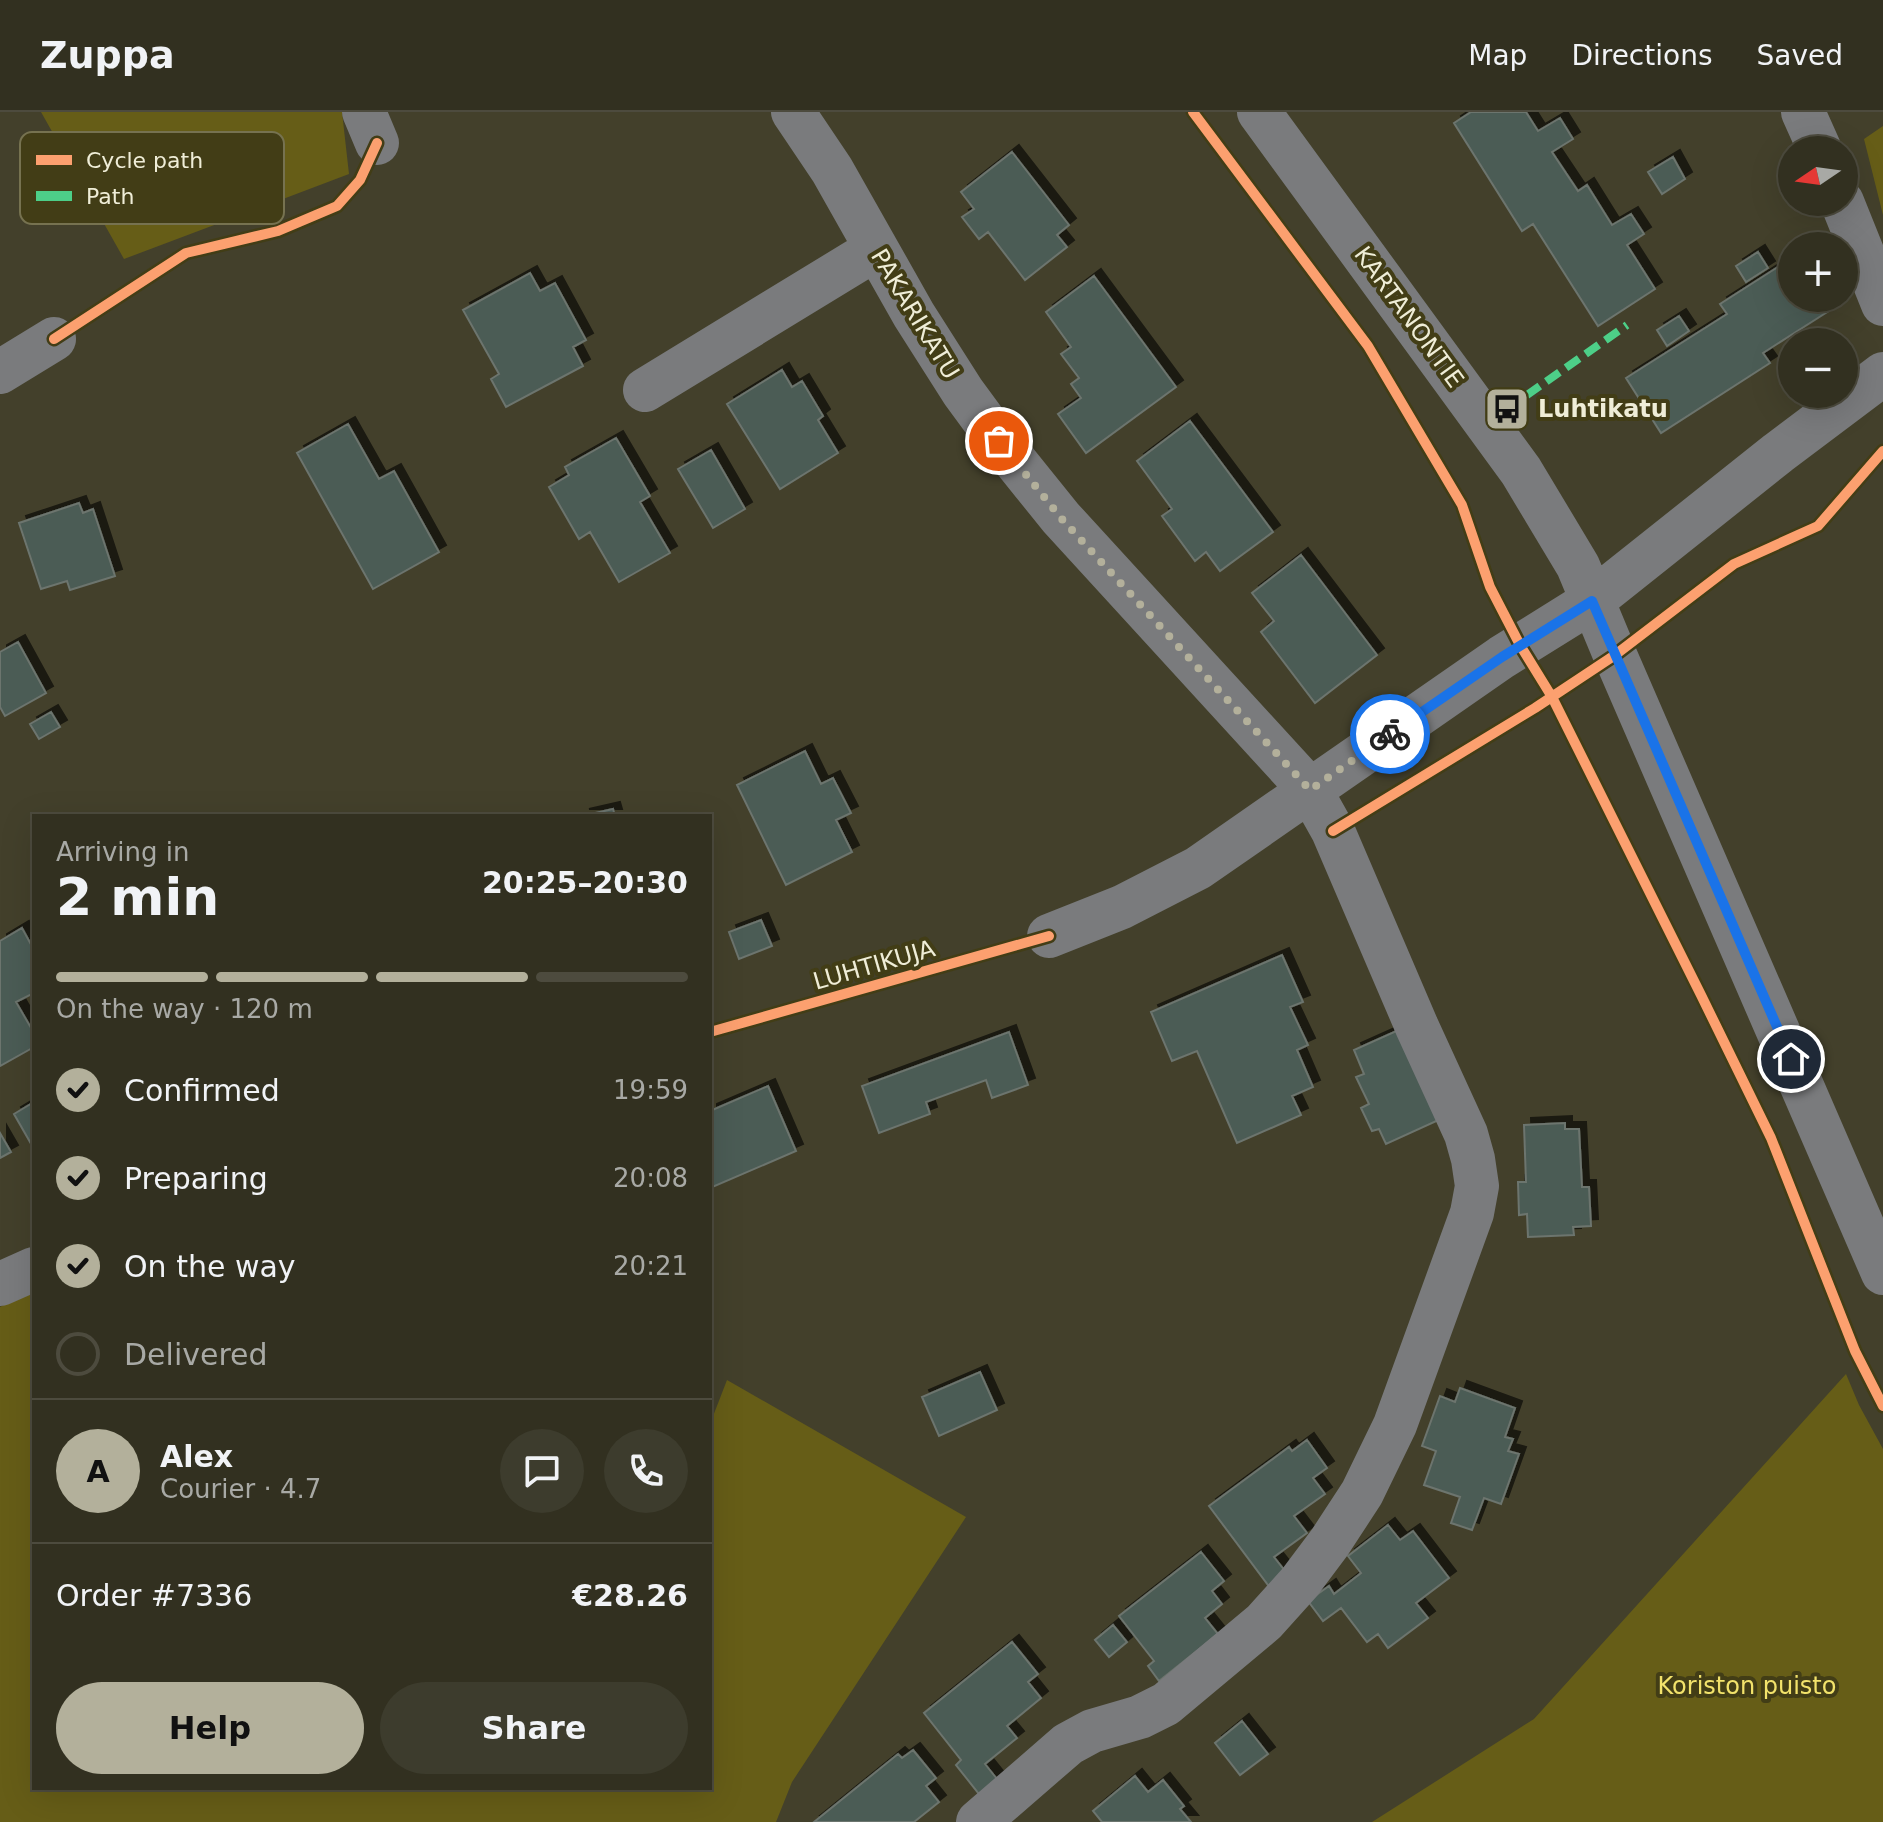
<!DOCTYPE html>
<html lang="en">
<head>
<meta charset="utf-8">
<style>
  :root { --surface:#323020; --page:#3d3c2d; --text:#f1f3f6; --muted:#a8a9a5; --line:#4d4b3e; --accent:#b3b09b }
  body { margin:0; font-family:"DejaVu Sans",sans-serif; background:var(--page); color:var(--text); height:100vh; display:flex; flex-direction:column; font-size:30px; white-space:nowrap }
  * { box-sizing:border-box; margin:0 }
  p { font-size:26px; color:var(--muted) }
  .icon { flex:none; width:44px; height:44px; fill:none; stroke:currentColor; stroke-width:2; stroke-linecap:round; stroke-linejoin:round }
  .map { position:relative; flex:1; overflow:hidden }
  .details { position:absolute; left:32px; top:702px; width:680px; height:976px; display:flex; flex-direction:column; background:var(--surface); border-radius:0px; box-shadow:0 8px 32px #0002,0 0 0 2px var(--line) }
  .details>* { flex:none }
  .needle { width:52px; rotate:257deg }
  .fabs { position:absolute; left:1778px; top:24px; display:grid; gap:16px }
  .fabs a { display:grid; place-items:center; width:80px; height:80px; border-radius:50%; background:var(--surface); box-shadow:0 8px 32px #0002,0 0 0 2px var(--line); font-size:40px }
  .pin { position:absolute; display:grid; place-items:center; width:68px; height:68px; color:#fff; margin:-34px; border:4px solid #fff; border-radius:50%; box-shadow:0 2px 8px #0007 }
  .courier { position:absolute; display:grid; place-items:center; width:80px; height:80px; margin:-40px; border:6px solid #1a73e8; border-radius:50%; background:#fff; color:#222; box-shadow:0 2px 10px #0007 }
  .headline em { font-style:normal; font-weight:600 }
  .headline div { display:flex; flex-direction:column-reverse }
  .headline { display:flex; align-items:center; justify-content:space-between; height:136px; padding:0 24px }
  h1 { font-size:52px; font-weight:600; line-height:60px }
  .bar { display:grid; grid-template-columns:repeat(4,1fr); gap:12px 8px; align-content:center; height:96px; padding:0 24px }
  .bar i { height:10px; border-radius:6px; background:var(--line) }
  .bar .selected { background:var(--accent) }
  .bar p { grid-column:span 4 }
  .line { display:flex; align-items:center; gap:20px; padding:0 24px; border-top:2px solid var(--line) }
  .line div { flex:1 }
  .round { display:grid; place-items:center; flex:none; width:84px; height:84px; border-radius:42px; background:var(--page) }
  ol { padding:0 24px; list-style:none }
  li { display:flex; align-items:center; gap:24px; height:88px }
  li p { margin-inline-start:auto }
  li .icon { padding:8px; border-radius:50%; background:var(--accent); color:#111; stroke-width:4 }
  li:last-child { color:var(--muted) }
  li i { width:44px; height:44px; border:4px solid var(--line); border-radius:50% }
  .action { display:flex; gap:16px; margin-top:auto; padding:16px 24px }
  .action a { flex:1; height:92px; border-radius:48px; background:var(--accent); color:#111; font-size:32px; font-weight:600; line-height:92px; text-align:center }
  .action a+a { background:var(--page); color:var(--text) }
  header { display:flex; align-items:center; gap:48px; box-sizing:border-box; height:112px; padding:0 40px; background:var(--surface); border-bottom:2px solid var(--line) }
  header strong { font-size:38px }
  nav { display:flex; gap:44px; margin-inline-start:auto; font-size:28px }
  .map>svg:first-child { display:block }
  .green { fill:#665d17 }
  .building { fill:#4c5b54; stroke:#6c746e; stroke-width:2; filter:url(#shadow) }
  .lines { fill:none; stroke-linecap:round; stroke-linejoin:round }
  .minor { stroke:#7a7b7d; stroke-width:44 }
  .quiet { stroke:#4dcf88; stroke-width:8; stroke-dasharray:16 8; stroke-linecap:butt }
  .cycleway-casing { stroke:#423d16; stroke-width:15 }
  .cycleway { stroke:#fca06f; stroke-width:10 }
  .done { stroke:#b3b09b; stroke-width:8; stroke-dasharray:0 14.4 }
  .route { stroke:#1a73e8; stroke-width:10 }
  .labels { text-anchor:middle; stroke-width:8; stroke-linejoin:round; paint-order:stroke }
  .street-label { font-size:24px; fill:#efedd7; stroke:#423d16 }
  .poi-label { font-size:24px; font-weight:bold; fill:#efedd7; stroke:#423d16; text-anchor:start }
  .park-label { font-size:24px; fill:#f2e26b; stroke:#423d16 }
  .key { fill:#423d16; stroke:#767250; stroke-width:2 }
  .key-label { font-size:22px; fill:#efedd7 }
</style>
</head>
<body>
<header>
<strong>Zuppa</strong>
<nav><a>Map</a><a>Directions</a><a>Saved</a></nav>
</header>
<div class="map">
<svg width="1883" height="1710" viewBox="0 0 1883 1710">
  <defs>
    <filter id="shadow"><feDropShadow dx="7" dy="-7" stdDeviation="0" flood-color="#0009"/></filter>
  </defs>
  <rect width="100%" height="100%" fill="#43402b"/>
  <path class="green" d="M41,0H342L349,62L124,147Z
    M1883,14V103L1864,27Z
    M34,1175V1676H710V1312L727,1268L966,1405L792,1670L776,1710H0V1195Z
    M1846,1262L1859,1293L1883,1337V1710H1372L1534,1607Z"/>
  <path class="building" d="M1471,0H1526L1538,19L1560,6L1573,27L1552,40L1578,79L1587,73L1612,113L1631,102L1644,122L1627,133L1655,177L1598,214L1533,112L1522,119L1454,11Z
    M1012,40L1069,113L1057,123L1067,135L1025,168L988,120L979,127L962,105L974,97L961,80Z
    M1673,45L1685,67L1662,82L1648,60Z
    M1758,140L1768,156L1746,170L1736,154Z
    M1792,146V186H1826L1832,197L1763,241L1770,251L1661,321L1626,266L1727,202L1720,192Z
    M530,161L540,179L555,171L586,228L573,235L583,254L506,295L491,267L499,262L463,198Z
    M1094,164L1176,275L1086,341L1058,302L1081,286L1071,272L1079,266L1061,242L1071,235L1046,200Z
    M1679,204L1689,219L1667,234L1657,218Z
    M782,258L792,275L802,269L823,304L818,308L838,341L780,377L727,292Z
    M1190,309L1273,420L1220,459L1206,440L1195,449L1162,404L1172,397L1137,349Z
    M348,312L379,367L394,359L439,440L373,477L297,341Z
    M616,326L650,384L640,390L670,441L619,470L590,420L579,427L549,375L569,363L565,355Z
    M711,338L745,397L713,416L678,357Z
    M79,391L83,401L93,397L115,464L70,478L67,469L41,477L19,411Z
    M1301,443L1377,543L1315,591L1261,520L1274,509L1252,481Z
    M18,530L46,581L5,604L0,595V540Z
    M51,600L60,615L39,627L30,612Z
    M805,639L821,672L833,666L851,701L836,708L852,740L786,773L737,673Z
    M613,697L615,704H582Z
    M761,808L772,834L739,847L729,820Z
    M22,816L34,838V881L16,890L34,921V935L0,954V829Z
    M1282,843L1303,890L1290,895L1308,933L1297,938L1313,975L1292,984L1301,1003L1237,1031L1197,939L1172,949L1151,900Z
    M1403,916L1443,1006L1386,1032L1379,1017L1372,1019L1361,996L1369,992L1356,965L1364,962L1354,938Z
    M1009,920L1028,973L992,986L986,968L926,990L930,1002L879,1021L862,974Z
    M768,974L796,1039L710,1076V999Z
    M34,990V1037L14,1002Z
    M1565,1011V1017H1579L1582,1075H1589L1591,1114L1573,1115L1574,1123L1528,1125L1527,1102L1519,1103L1518,1070H1526L1524,1013Z
    M0,1021L11,1040L0,1046Z
    M980,1260L997,1298L939,1324L922,1285Z
    M1460,1276L1515,1296L1505,1325L1513,1327L1508,1339L1519,1342L1501,1392L1484,1386L1472,1418L1451,1411L1460,1385L1424,1373L1436,1339L1422,1334L1440,1284L1455,1290Z
    M1307,1328L1327,1356L1313,1366L1325,1382L1294,1404L1307,1421L1274,1445L1289,1464L1271,1477L1209,1394L1289,1335L1292,1339Z
    M1388,1413L1400,1428L1413,1419L1449,1466L1416,1491L1428,1506L1388,1536L1378,1522L1367,1530L1341,1496L1323,1509L1308,1489L1329,1474L1334,1482L1361,1461L1348,1444Z
    M1201,1440L1224,1469L1212,1479L1222,1492L1205,1506L1218,1522L1159,1569L1148,1554L1154,1549L1119,1504Z
    M1113,1513L1127,1530L1109,1545L1095,1528Z
    M1012,1530L1038,1562L1028,1570L1041,1586L1007,1614L1017,1626L985,1652L997,1667L979,1682L956,1653L961,1648L924,1601Z
    M1242,1609L1268,1642L1240,1663L1215,1631Z
    M913,1638L936,1666L926,1674L939,1690L914,1710H814L898,1642L902,1646Z
    M1135,1664L1148,1680L1163,1668L1184,1694L1180,1697L1191,1710H1102L1093,1699Z"/>
  <g class="lines">
    <path class="minor" d="M364,0L377,31
      M793,0L832,58L914,203L963,280L999,329L1061,406L1310,678L1333,719L1417,915L1466,1022L1473,1047L1477,1074L1472,1101L1395,1313L1362,1381L1330,1430L1300,1470L1264,1510L1166,1592L1140,1605L1092,1619L1068,1632L978,1710
      M1259,0L1521,359L1578,454L1615,543L1883,1161
      M1803,0L1820,38
      M1842,90L1883,192
      M0,260L54,227
      M645,278L876,137
      M1049,824L1122,795L1198,756L1502,545L1592,489L1778,341L1883,262
      M0,1172L34,1157"/>
    <path class="quiet" d="M1507,297L1627,213"/>
    <g class="cycleway-casing">
      <path id="cycleway" d="M1193,0L1368,234L1462,393L1490,475L1520,533L1552,585L1701,883L1771,1026L1855,1239L1883,1294
        M54,227L186,141L278,119L337,94L360,68L377,31
        M1333,719L1535,596L1615,543L1734,452L1818,414L1883,339
        M710,920L1049,824"/>
    </g>
    <use href="#cycleway" class="cycleway"/>
  </g>
  <g class="lines">
    <path class="done" d="M999,329L1061,406L1310,678L1390,622"/>
    <path class="route" d="M1390,622L1502,545L1592,489L1791,947"/>
  </g>
  <defs>
    <g id="bus-square" transform="scale(2.3)"><rect x="-9" y="-9" width="18" height="18" rx="4" fill="#b3b09b" stroke="#423d16"/><path d="M-5-6H5V4H4V6H2V4H-2V6H-4V4H-5ZM-3.5-4V0h7V-4ZM-3.5 1.2v1.5H-2V1.2ZM2 1.2v1.5H3.5V1.2Z" fill="#111"/></g>
  </defs>
  <g fill-rule="evenodd">
    <use href="#bus-square" x="1507" y="297"/>
  </g>
  <g class="labels">
    <g class="street-label">
      <text transform="translate(915 202) rotate(59)" y="8">PAKARIKATU</text>
      <text transform="translate(1409 205) rotate(54)" y="8">KARTANONTIE</text>
      <text transform="translate(874 853) rotate(-16)" y="8">LUHTIKUJA</text>
    </g>
    <g class="poi-label">
      <text x="1538" y="305">Luhtikatu</text>
    </g>
    <g class="park-label">
      <text x="1747" y="1582">Koriston puisto</text>
    </g>
  </g>
  <rect x="20" y="20" width="264" height="92" rx="12" class="key"/>
  <rect x="36" y="43" width="36" height="10" fill="#fca06f"/>
  <rect x="36" y="79" width="36" height="10" fill="#4dcf88"/>
  <g class="key-label">
    <text x="86" y="56">Cycle path</text>
    <text x="86" y="92">Path</text>
  </g>
</svg>
<div class="fabs">
<a><svg class="needle" viewBox="-14 -14 28 28"><path d="M0-13l5 13h-10z" fill="#e53935"/><path d="M0 13l5-13h-10z" fill="#a8a9a5"/></svg></a>
<a>+</a>
<a>−</a>
</div>
<div class="pin" style="left:999px;top:329px;background:#ea580c"><svg class="icon" aria-label="bag" viewBox="0 0 24 24"><path d="M5 8h14l-1 12H6zM9 8a3 3 0 0 1 6 0"/></svg></div>
<div class="pin" style="left:1791px;top:947px;background:#1f2937"><svg class="icon" aria-label="home" viewBox="0 0 24 24"><path d="M3 11l9-7 9 7M6 9v11h12V9"/></svg></div>
<div class="courier" style="left:1390px;top:622px"><svg class="icon" aria-label="bike" viewBox="0 0 24 24"><circle cx="6" cy="16" r="4"/><circle cx="18" cy="16" r="4"/><path d="M6 16l4-8h5l3 8M10 8l3 8H6M13 5h3"/></svg></div>
<section class="details">
<div class="headline"><div><h1>2 min</h1><p>Arriving in</p></div><em>20:25–20:30</em></div>
<div class="bar"><i class="selected"></i><i class="selected"></i><i class="selected"></i><i></i><p>On the way · 120 m</p></div>
<ol>
<li><svg class="icon" aria-label="check" viewBox="0 0 24 24"><path d="M5 12l5 5 9-10"/></svg>Confirmed<p>19:59</p></li>
<li><svg class="icon" aria-label="check" viewBox="0 0 24 24"><path d="M5 12l5 5 9-10"/></svg>Preparing<p>20:08</p></li>
<li><svg class="icon" aria-label="check" viewBox="0 0 24 24"><path d="M5 12l5 5 9-10"/></svg>On the way<p>20:21</p></li>
<li><i></i>Delivered</li>
</ol>
<div class="line" style="height:144px"><b class="round" style="background:var(--accent);color:#111">A</b><div><b>Alex</b><p>Courier · 4.7</p></div><a class="round"><svg class="icon" aria-label="chat" viewBox="0 0 24 24"><path d="M4 5h16v11H9l-5 4z"/></svg></a><a class="round"><svg class="icon" aria-label="phone" viewBox="0 0 24 24"><path d="M5 4h4l2 5-3 2q2 4 5 5l2-3 5 2v4C11 20 4 13 5 4z"/></svg></a></div>
<div class="line" style="height:104px"><div>Order #7336</div><b>€28.26</b></div>
<div class="action"><a>Help</a><a>Share</a></div>
</section>
</div>
</body>
</html>
